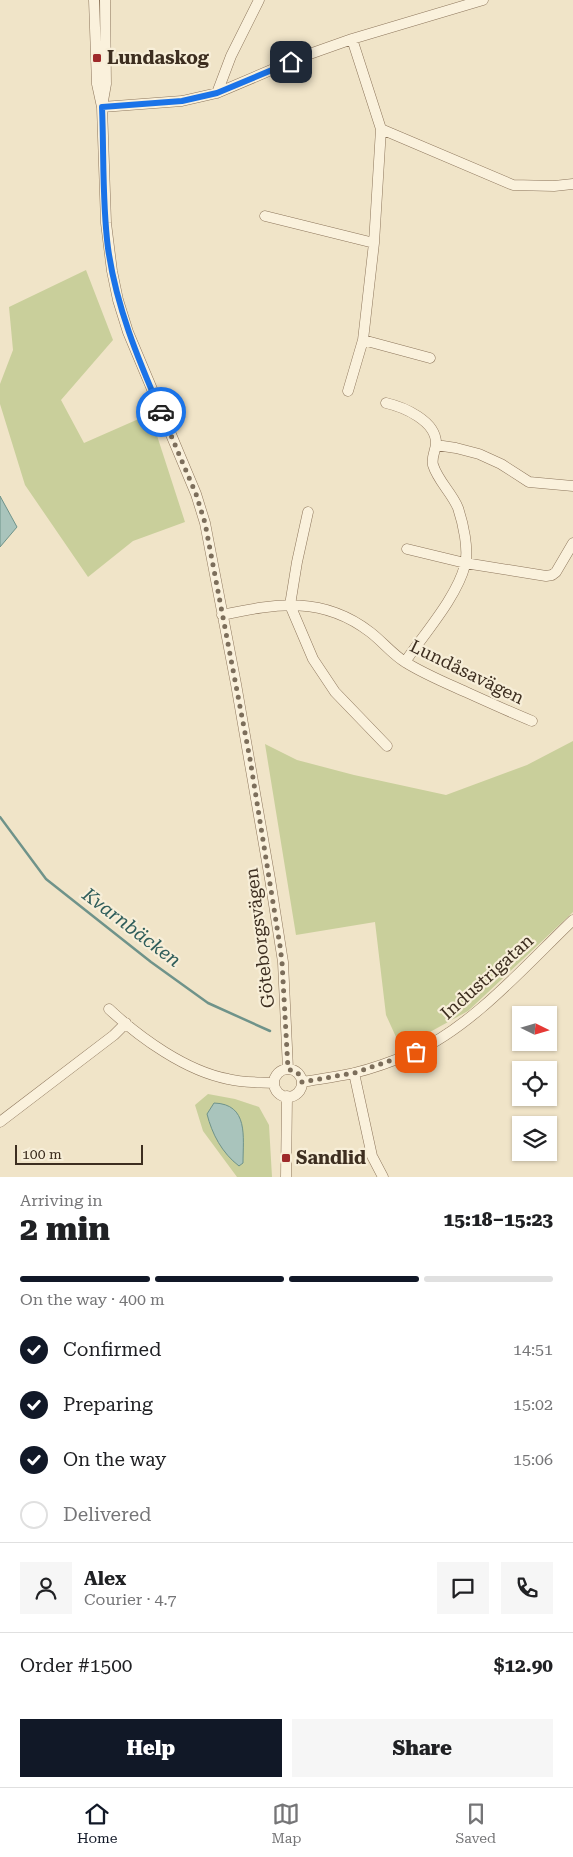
<!DOCTYPE html>
<html lang="en">
<head>
<meta charset="utf-8">
<style>
  :root { --surface:#fff; --page:#f6f6f6; --text:#202124; --muted:#757577; --line:#e0e0e0; --accent:#111827 }
  body { margin:0; font-family:"Roboto Serif",serif; background:var(--page); color:var(--text); height:100vh; display:flex; flex-direction:column; font-size:19px; white-space:nowrap }
  * { box-sizing:border-box; margin:0 }
  p { font-size:16px; color:var(--muted) }
  .icon { flex:none; width:28px; height:28px; fill:none; stroke:currentColor; stroke-width:2; stroke-linecap:round; stroke-linejoin:round }
  .map { position:relative; height:1177px; overflow:hidden }
  .panel { display:flex; flex-direction:column; background:var(--surface); flex:1 }
  .panel>* { flex:none }
  .needle { width:32px; rotate:95deg }
  .buttons { position:absolute; left:512px; top:1006px; display:grid; gap:10px }
  .buttons a { display:grid; place-items:center; width:45px; height:45px; border-radius:0px; background:var(--surface); box-shadow:0 1px 4px #0004; font-size:25px }
  .scale { position:absolute; left:15px; bottom:12px; width:128px; box-sizing:border-box; padding-left:5px; border:2px solid #3d2e20; border-top:0; font-size:14px; line-height:18px; white-space:nowrap; color:#3d2e20; -webkit-text-stroke:4px #f7eed8; paint-order:stroke }
  .pin { position:absolute; display:grid; place-items:center; width:42px; height:42px; color:#fff; margin:-21px; border-radius:10px; box-shadow:0 2px 8px #0006 }
  .courier { position:absolute; display:grid; place-items:center; width:50px; height:50px; margin:-25px; border:4px solid #1a73e8; border-radius:50%; background:#fff; color:#222; box-shadow:0 1px 6px #0007 }
  .overview em { font-style:normal; font-weight:800 }
  .overview div { display:flex; flex-direction:column-reverse }
  .overview { display:flex; align-items:center; justify-content:space-between; height:85px; padding:0 20px }
  h1 { font-size:32px; font-weight:800; line-height:38px }
  .bar { display:grid; grid-template-columns:repeat(4,1fr); gap:8px 5px; align-content:center; height:60px; padding:0 20px }
  .bar i { height:6px; border-radius:4px; background:var(--line) }
  .bar .current { background:var(--accent) }
  .bar p { grid-column:span 4 }
  .line { display:flex; align-items:center; gap:12px; padding:0 20px; border-top:1px solid var(--line) }
  .line div { flex:1 }
  .round { display:grid; place-items:center; flex:none; width:52px; height:52px; border-radius:0px; background:var(--page) }
  ol { padding:0 20px; list-style:none }
  li { display:flex; align-items:center; gap:15px; height:55px }
  li p { margin-inline-start:auto }
  li .icon { padding:5px; border-radius:50%; background:var(--accent); color:#fff; stroke-width:4 }
  li:last-child { color:var(--muted) }
  li i { width:28px; height:28px; border:2px solid var(--line); border-radius:50% }
  .primary-button { display:flex; gap:10px; margin-top:auto; padding:10px 20px }
  .primary-button a { flex:1; height:58px; border-radius:0px; background:var(--accent); color:#fff; font-size:20px; font-weight:800; line-height:58px; text-align:center }
  .primary-button a+a { background:var(--page); color:var(--text) }
  .tab-bar { display:flex; justify-content:space-around; align-items:center; height:70px; border-top:1px solid var(--line); background:var(--surface); font-size:14px; color:var(--muted) }
  .tab-bar a { display:grid; justify-items:center; gap:2px }
  .tab-bar .current { color:var(--accent) }
  .map>svg:first-child { display:block }
  .green { fill:#c9cf9b }
  .water { fill:#a9c4bc; stroke:#6f938a }
  .lines { fill:none; stroke-linecap:round; stroke-linejoin:round }
  .stream { stroke:#6f938a; stroke-width:2.5 }
  .minor-casing { stroke:#8d765c; stroke-width:11 }
  .minor { stroke:#faf1dc; stroke-width:10 }
  .done { stroke:#7c6e5b; stroke-width:5; stroke-dasharray:0 9 }
  .route { stroke:#1a73e8; stroke-width:6 }
  .poi-dot { fill:#9e2a2b; stroke:#f7eed8; stroke-width:2 }
  .labels { text-anchor:middle; stroke-width:4.5; stroke-linejoin:round; paint-order:stroke }
  .poi-label { font-size:18px; font-weight:bold; fill:#3d2e20; stroke:#f7eed8; text-anchor:start }
  .street-label { font-size:18px; fill:#3d2e20; stroke:#f7eed8 }
  .water-label { font-size:19px; font-style:italic; fill:#2f5d5a; stroke:#f7eed8 }
</style>
</head>
<body>
<div class="map">
<svg width="573" height="1177" viewBox="0 0 573 1177">
  <rect width="100%" height="100%" fill="#f0e4c8"/>
  <path class="green" d="M86,270L113,340L61,400L84,443L150,414L185,522L133,541L88,577L25,485L0,404V384L13,350L9,307Z
    M573,741V912L468,1011L401,1048L386,1015L375,922L296,935L265,744L297,760L354,775L446,795L527,765Z
    M208,1094L235,1099L259,1107L269,1125L272,1177H237L203,1131L195,1105Z"/>
  <path class="water" d="M0,496L17,527L0,547Z
    M214,1103C249,1104 243,1137 243,1163L239,1166C222,1153 212,1134 207,1114Z"/>
  <g class="lines">
    <path class="stream" d="M0,817L46,879L151,962L208,1003L270,1031"/>
    <g class="minor-casing">
      <path id="minor" d="M94,0L97,84L102,107L106,223L112,271L118,300L128,332L196,494L205,523L236,684L270,879L283,962L288,1069
        M217,93L231,56L259,0
        M103,101L106,84L105,0
        M102,107L182,101L217,93L304,56L352,39L483,0
        M381,129L513,185L554,186L573,184
        M265,216L374,243
        M363,340L430,358
        M348,391L363,340L374,243L381,129L352,39
        M386,403C404,407 436,421 436,443C436,450 431,457 433,465C438,481 452,493 458,508C463,523 469,549 465,565C457,597 424,634 405,662
        M436,445L456,448L479,454L501,464L529,482L573,486
        M308,512L297,562L290,605L313,659L335,692L387,746
        M407,549L465,563L546,576L552,575L556,572L573,543
        M222,615C278,603 323,596 370,632C382,641 392,654 405,662C424,674 446,683 466,692C488,702 510,712 532,721
        M109,1009C140,1038 186,1071 228,1079C243,1083 259,1082 274,1083
        M274 1083a14 14 0 1 1 28 0a14 14 0 1 1-28 0Z
        M354,1073L372,1156L383,1177
        M302,1082C319,1079 337,1077 354,1073C375,1068 396,1060 415,1052C472,1027 528,963 573,920
        M0,1122L114,1035L126,1023
        M286,1177L287,1096"/>
    </g>
    <use href="#minor" class="minor"/>
  </g>
  <g class="lines">
    <path class="done" d="M161,412L196,494L205,523L250,759L280,946L282,962L288,1069L298,1073L302,1082L354,1073L416,1052"/>
    <path class="route" d="M161,412C138,359 116,306 108,248C102,202 104,154 102,107L182,101L217,93L291,62"/>
  </g>
  <g class="poi-dot">
    <rect x="92" y="53" width="10" height="10" rx="2.5"/>
    <rect x="281" y="1153" width="10" height="10" rx="2.5"/>
  </g>
  <g class="labels">
    <g class="poi-label">
      <text x="107" y="64">Lundaskog</text>
      <text x="296" y="1164">Sandlid</text>
    </g>
    <g class="street-label">
      <text transform="translate(467 672) rotate(26)" y="6">Lundåsavägen</text>
      <text transform="translate(260 938) rotate(-97)" y="6">Göteborgsvägen</text>
      <text transform="translate(487 977) rotate(-42)" y="6">Industrigatan</text>
    </g>
    <g class="water-label">
      <text transform="translate(132 927) rotate(37)" y="7">Kvarnbäcken</text>
    </g>
  </g>
</svg>
<div class="buttons">
<a><svg class="needle" viewBox="-14 -14 28 28"><path d="M0-13l5 13h-10z" fill="#e53935"/><path d="M0 13l5-13h-10z" fill="#757577"/></svg></a>
<a><svg class="icon" aria-label="locate" viewBox="0 0 24 24"><circle cx="12" cy="12" r="6"/><path d="M12 2v4M12 18v4M2 12h4M18 12h4"/></svg></a>
<a><svg class="icon" aria-label="layers" viewBox="0 0 24 24"><path d="M12 4l9 5-9 5-9-5zM3 14l9 5 9-5"/></svg></a>
</div>
<div class="scale">100 m</div>
<div class="pin" style="left:416px;top:1052px;background:#ea580c"><svg class="icon" aria-label="bag" viewBox="0 0 24 24"><path d="M5 8h14l-1 12H6zM9 8a3 3 0 0 1 6 0"/></svg></div>
<div class="pin" style="left:291px;top:62px;background:#1f2937"><svg class="icon" aria-label="home" viewBox="0 0 24 24"><path d="M3 11l9-7 9 7M6 9v11h12V9"/></svg></div>
<div class="courier" style="left:161px;top:412px"><svg class="icon" aria-label="car" viewBox="0 0 24 24"><path d="M5 17H2v-5l4-1 3-4h7l3 4 3 1v5h-3M9 17h6M6 11h13"/><circle cx="7" cy="17" r="2"/><circle cx="17" cy="17" r="2"/></svg></div>
</div>
<section class="panel">
<div class="overview"><div><h1>2 min</h1><p>Arriving in</p></div><em>15:18–15:23</em></div>
<div class="bar"><i class="current"></i><i class="current"></i><i class="current"></i><i></i><p>On the way · 400 m</p></div>
<ol>
<li><svg class="icon" aria-label="check" viewBox="0 0 24 24"><path d="M5 12l5 5 9-10"/></svg>Confirmed<p>14:51</p></li>
<li><svg class="icon" aria-label="check" viewBox="0 0 24 24"><path d="M5 12l5 5 9-10"/></svg>Preparing<p>15:02</p></li>
<li><svg class="icon" aria-label="check" viewBox="0 0 24 24"><path d="M5 12l5 5 9-10"/></svg>On the way<p>15:06</p></li>
<li><i></i>Delivered</li>
</ol>
<div class="line" style="height:90px"><a class="round"><svg class="icon" aria-label="person" viewBox="0 0 24 24"><circle cx="12" cy="8" r="4"/><path d="M4 21q1-7 8-7t8 7"/></svg></a><div><b>Alex</b><p>Courier · 4.7</p></div><a class="round"><svg class="icon" aria-label="chat" viewBox="0 0 24 24"><path d="M4 5h16v11H9l-5 4z"/></svg></a><a class="round"><svg class="icon" aria-label="phone" viewBox="0 0 24 24"><path d="M5 4h4l2 5-3 2q2 4 5 5l2-3 5 2v4C11 20 4 13 5 4z"/></svg></a></div>
<div class="line" style="height:65px"><div>Order #1500</div><b>$12.90</b></div>
<div class="primary-button"><a>Help</a><a>Share</a></div>
</section>
<nav class="tab-bar">
<a class="current"><svg class="icon" aria-label="home" viewBox="0 0 24 24"><path d="M3 11l9-7 9 7M6 9v11h12V9"/></svg>Home</a>
<a><svg class="icon" aria-label="map" viewBox="0 0 24 24"><path d="M3 6l6-2 6 2 6-2v14l-6 2-6-2-6 2zM9 4v14M15 6v14"/></svg>Map</a>
<a><svg class="icon" aria-label="saved" viewBox="0 0 24 24"><path d="M7 4h10v16l-5-4-5 4z"/></svg>Saved</a>
</nav>
</body>
</html>
